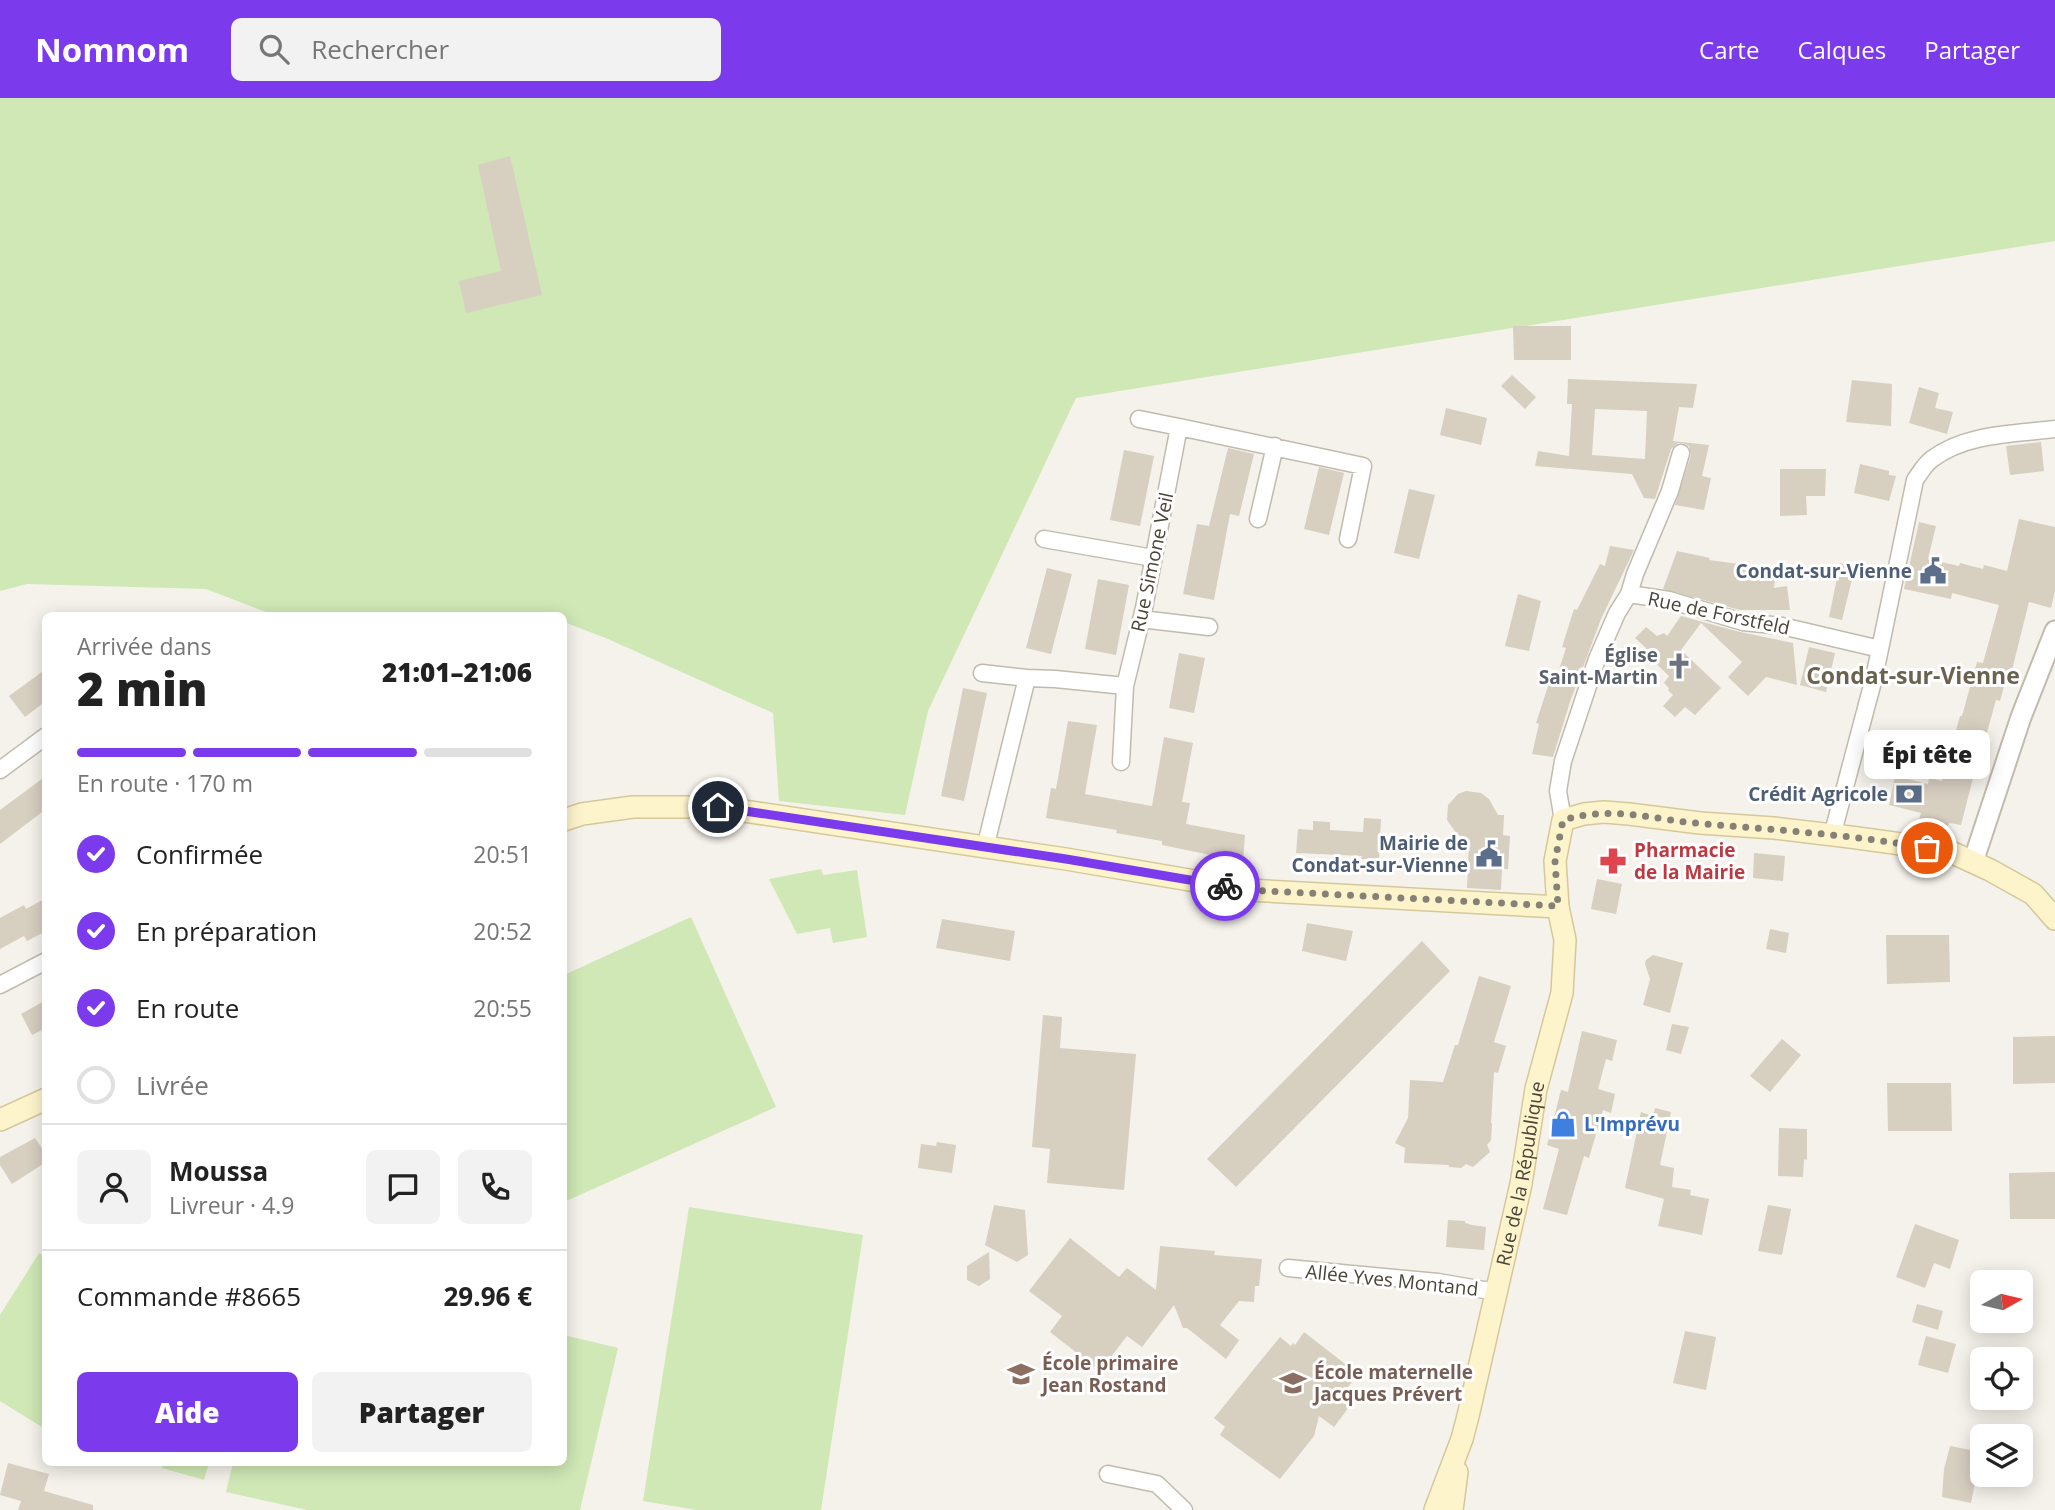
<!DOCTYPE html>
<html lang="fr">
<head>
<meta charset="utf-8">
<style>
  :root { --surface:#fff; --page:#f2f2f2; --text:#222; --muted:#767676; --line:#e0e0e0; --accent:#7c3aed }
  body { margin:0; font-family:"Open Sans",sans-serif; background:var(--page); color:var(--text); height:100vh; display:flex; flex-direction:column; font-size:26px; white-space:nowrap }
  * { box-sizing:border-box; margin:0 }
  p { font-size:23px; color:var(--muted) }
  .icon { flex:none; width:38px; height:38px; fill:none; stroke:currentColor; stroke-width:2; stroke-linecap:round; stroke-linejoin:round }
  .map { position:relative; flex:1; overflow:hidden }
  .drawer { position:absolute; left:42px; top:514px; width:525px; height:854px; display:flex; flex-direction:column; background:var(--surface); border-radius:10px; box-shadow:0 4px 18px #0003 }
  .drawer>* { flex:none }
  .needle { width:46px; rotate:82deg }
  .buttons { position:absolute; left:1970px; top:1172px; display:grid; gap:14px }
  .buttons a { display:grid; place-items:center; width:63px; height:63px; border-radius:10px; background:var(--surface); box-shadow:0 4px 18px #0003; font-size:35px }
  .pin { position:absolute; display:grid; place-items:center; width:60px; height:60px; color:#fff; margin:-30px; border:4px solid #fff; border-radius:50%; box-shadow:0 2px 7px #0007 }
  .courier { position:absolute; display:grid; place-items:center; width:70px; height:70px; margin:-35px; border:5px solid #7c3aed; border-radius:50%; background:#fff; color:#222; box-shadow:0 2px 9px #0007 }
  .bubble { position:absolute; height:49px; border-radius:10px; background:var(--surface); box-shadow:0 4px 18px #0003; font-size:23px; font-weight:800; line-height:49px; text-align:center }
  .summary em { font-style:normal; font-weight:800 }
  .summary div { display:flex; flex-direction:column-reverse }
  .summary { display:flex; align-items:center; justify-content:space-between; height:119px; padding:0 35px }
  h1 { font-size:46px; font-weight:800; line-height:52px }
  .bar { display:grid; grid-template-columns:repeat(4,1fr); gap:10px 7px; align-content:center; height:84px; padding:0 35px }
  .bar i { height:9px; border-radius:5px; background:var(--line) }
  .bar .current { background:var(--accent) }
  .bar p { grid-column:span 4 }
  .line { display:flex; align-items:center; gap:18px; padding:0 35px; border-top:2px solid var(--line) }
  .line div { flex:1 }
  .round { display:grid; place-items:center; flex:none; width:74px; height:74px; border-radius:10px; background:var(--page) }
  ol { padding:0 35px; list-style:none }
  li { display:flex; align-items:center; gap:21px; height:77px }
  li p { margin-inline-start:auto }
  li .icon { padding:7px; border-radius:50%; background:var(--accent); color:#fff; stroke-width:4 }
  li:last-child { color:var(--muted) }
  li i { width:38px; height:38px; border:4px solid var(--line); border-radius:50% }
  .cta { display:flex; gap:14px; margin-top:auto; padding:14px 35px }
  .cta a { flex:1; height:80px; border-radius:10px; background:var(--accent); color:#fff; font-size:28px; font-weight:800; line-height:80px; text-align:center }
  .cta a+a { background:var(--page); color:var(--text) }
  header { display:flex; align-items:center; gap:42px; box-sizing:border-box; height:98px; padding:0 35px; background:var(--accent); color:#fff }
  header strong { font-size:33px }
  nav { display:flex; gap:38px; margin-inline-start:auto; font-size:24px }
  .search { width:490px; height:63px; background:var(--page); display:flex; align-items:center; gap:18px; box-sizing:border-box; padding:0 24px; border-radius:10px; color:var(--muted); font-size:26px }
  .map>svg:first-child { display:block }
  .green { fill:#cfe8b5 }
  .building { fill:#d7cfc0; fill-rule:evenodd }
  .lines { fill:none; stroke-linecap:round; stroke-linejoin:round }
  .minor-casing { stroke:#c1bbad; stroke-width:19 }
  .tertiary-casing { stroke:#c1bbad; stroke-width:23 }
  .secondary-casing { stroke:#d4c89b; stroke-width:24 }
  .minor { stroke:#fff; stroke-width:16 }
  .tertiary { stroke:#fff; stroke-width:19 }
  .secondary { stroke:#fef4cc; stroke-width:21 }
  .done { stroke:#868177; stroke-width:7; stroke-dasharray:0 12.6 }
  .route { stroke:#7c3aed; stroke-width:9 }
  .labels { text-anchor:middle; stroke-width:6; stroke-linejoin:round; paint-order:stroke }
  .street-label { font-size:19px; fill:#4a4439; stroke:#fff }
  .service-label { font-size:19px; font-weight:bold; fill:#4e5e75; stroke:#fff; text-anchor:end }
  .worship-label { font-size:19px; font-weight:bold; fill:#5b616d; stroke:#fff; text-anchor:end }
  .health-label { font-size:19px; font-weight:bold; fill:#be3a42; stroke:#fff; text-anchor:start }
  .shop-label { font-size:19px; font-weight:bold; fill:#366cbe; stroke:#fff; text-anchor:start }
  .education-label { font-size:19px; font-weight:bold; fill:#785e54; stroke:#fff; text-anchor:start }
  .quarter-label { font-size:23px; font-weight:bold; fill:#6c6250; stroke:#fff }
</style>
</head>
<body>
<header>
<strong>Nomnom</strong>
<div class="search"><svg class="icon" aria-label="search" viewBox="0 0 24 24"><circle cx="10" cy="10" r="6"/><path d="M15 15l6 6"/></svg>Rechercher</div>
<nav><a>Carte</a><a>Calques</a><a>Partager</a></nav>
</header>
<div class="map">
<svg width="2055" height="1412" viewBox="0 0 2055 1412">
  <rect width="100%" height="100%" fill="#f5f2eb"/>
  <path class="green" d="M0,0H2055V143L1076,300L928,613L905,717L779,703L773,615L608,541L564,524V518H548L538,514L535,518H276L206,491L27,486L0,493Z
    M821,771L823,777L857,772L867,839L833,845L830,830L797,836L769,781Z
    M691,819L776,1009L564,1104V877Z
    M689,1109L863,1137L821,1412H697L643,1403Z
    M39,1155L46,1159L45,1331L0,1303V1217Z
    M564,1237L618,1250L580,1412H307L226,1394L233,1365H564Z
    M163,1365H209L204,1382L162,1370Z"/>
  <path class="building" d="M510,58L542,197L466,215L459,183L501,173L478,67Z
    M1513,228H1571V262H1514Z
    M1512,277L1536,299L1525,311L1501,288Z
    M1568,281L1697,286L1693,310L1679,309L1673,343L1709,347L1702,378L1711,380L1704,412L1675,407L1691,357L1689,348L1683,345H1678L1671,351L1655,401L1644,400L1632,376L1535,368L1538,353L1569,358L1572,306H1567ZM1595,311L1647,313L1645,361L1592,357Z
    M1852,282L1892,286L1891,328L1846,324Z
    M1919,289L1939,295L1935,310L1953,314L1947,336L1909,325Z
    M1446,310L1487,320L1481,347L1440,337Z
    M2041,344L2044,373L2010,377L2006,348Z
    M1228,350L1254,356L1239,418L1230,416L1214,502L1183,496L1197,426L1209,428Z
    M1124,352L1154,358L1140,428L1110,422Z
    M1860,366L1889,373V377L1896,378L1889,403L1854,395Z
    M1319,369L1344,375L1329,437L1304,431Z
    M1780,371H1826L1825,398H1806L1807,417L1780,418Z
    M1409,391L1435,397L1419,461L1394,455Z
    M2019,421L2055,429V493L2051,510L2029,504L2012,572L2009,571L2000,603L1996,602L1981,656H1980L1973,680L1961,727L1949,725L1948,728L1919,721L1921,715L1889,707L1895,678L1928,686L1929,680L1942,683L1960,618H1962L1977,564L1983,565L1999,507L1952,495L1951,501L1904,491L1919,424L1936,428L1928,461L1959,468L1960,465L1983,471L1984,467L2007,473Z
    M1610,448L1634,452L1601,521L1570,604L1553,659L1532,656L1539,626L1536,625L1550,582L1555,584L1566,550L1562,549L1574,511L1577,512L1600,466L1605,468Z
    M1677,453L1710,460L1709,462L1776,471L1774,490L1787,488L1790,512H1740L1663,491Z
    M1840,465L1855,469L1842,522L1829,519Z
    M1047,470L1072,476L1051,556L1026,550Z
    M1098,481L1129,487L1116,557L1085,551Z
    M1518,496L1541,503L1529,553L1505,548Z
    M1681,518L1740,534L1793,545L1797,587L1766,579L1748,598L1728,579L1742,564L1701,525L1681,552L1721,590L1695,617L1685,609L1675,619L1663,608L1673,597L1668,592L1669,590L1664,585L1669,578L1643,553L1646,550L1635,540L1646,529L1657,538L1664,535L1667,538Z
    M1809,549L1835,555L1826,594L1800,587Z
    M1179,555L1205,560L1194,615L1169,610Z
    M46,571V603L25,619L9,598Z
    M963,590L987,595L964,703L941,698Z
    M1068,623L1097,627L1085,696L1118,702L1152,708L1164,639L1193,645L1182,704L1190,705L1186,726L1245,737L1242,777L1217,773L1220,759L1162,747V743L1116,735L1117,732L1046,720L1051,690L1056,691Z
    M46,678V711L0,746V712Z
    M1466,693L1481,695L1489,701L1498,717H1504L1503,737L1510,738L1508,771H1502L1501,792L1467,790L1469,743L1457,736L1447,722L1448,707L1458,696Z
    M1364,720L1381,721L1379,761H1361L1362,758L1296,755L1298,731L1313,732V723L1330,724V732L1363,734Z
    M1754,755L1785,758L1783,783L1753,780Z
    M1597,781L1622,786L1616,816L1591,811Z
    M46,800V833L27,843L24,838L0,851V820L24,807L26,811Z
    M942,821L1015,833L1010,863L936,850Z
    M1307,825L1353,833L1346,863L1302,853Z
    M1770,831L1789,835L1786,855L1766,851Z
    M1886,837H1949L1950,884L1887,886Z
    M1422,843L1450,873L1236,1089L1207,1061Z
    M1653,857L1683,865L1670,915L1643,907L1650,881L1645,866L1646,862Z
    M1479,878L1511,888L1494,944L1506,948L1498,975L1494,974L1491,1025H1492L1491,1042L1487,1047L1490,1054L1473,1069L1466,1066L1461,1070L1449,1069V1067L1404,1065L1405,1050L1395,1045L1408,1020L1410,982L1443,984L1455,947H1458Z
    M46,902V930L32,937L21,916Z
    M1043,917L1062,919L1060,950L1136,956L1124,1092L1047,1085L1050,1051L1032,1049Z
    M1672,926L1689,929L1681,956L1666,952Z
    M1582,933L1617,942L1612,963L1606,961L1598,991L1615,996L1611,1015L1603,1012L1589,1060L1584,1058L1567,1117L1543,1111L1559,1051L1547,1047L1561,992L1568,994Z
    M2055,938V985L2013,986V939Z
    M1782,941L1801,957L1770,994L1750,978Z
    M1887,985H1951L1952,1033H1888Z
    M1655,1010L1671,1014L1660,1067L1674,1070L1672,1089L1691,1092L1690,1097L1709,1101L1702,1137L1658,1128L1664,1101L1625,1090L1641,1014L1653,1018Z
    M1779,1030L1807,1031V1062L1804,1061L1803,1079L1778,1078Z
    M35,1040L46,1056V1064L12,1086L0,1067V1059Z
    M937,1044L956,1047L952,1075L918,1070L921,1046L936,1048Z
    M2055,1074V1121H2010L2009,1075Z
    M994,1107L1025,1112L1028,1157L1017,1164L985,1147Z
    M1768,1107L1791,1111L1782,1157L1758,1153Z
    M1448,1122L1465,1123V1125L1472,1127L1486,1129L1484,1152L1446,1149Z
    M1915,1126L1959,1142L1950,1171L1934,1165L1925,1190L1896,1179Z
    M1070,1140L1119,1179L1127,1170L1156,1192L1160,1148L1215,1153L1214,1157L1262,1161L1259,1188H1255L1254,1204L1239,1203L1220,1227L1239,1242L1226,1261L1187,1230H1183L1174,1207L1142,1249L1127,1238L1100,1273L1050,1234L1062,1218L1029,1193Z
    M989,1154L990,1181L979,1188L967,1182V1168Z
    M1917,1206L1943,1213L1938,1232L1912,1224Z
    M1685,1233L1716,1239L1706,1292L1673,1285Z
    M1304,1234L1358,1276L1345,1293L1355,1301L1334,1329L1319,1318L1314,1338L1280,1381L1220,1337L1225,1329L1214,1320L1280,1239L1291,1248L1293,1245L1295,1247Z
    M1926,1238L1956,1246L1948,1275L1918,1267Z
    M1950,1348L1981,1354L1971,1405L1942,1399L1944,1371Z
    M8,1365L49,1376L44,1393L93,1407V1412H18L21,1403L0,1397Z"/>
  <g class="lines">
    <g class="minor-casing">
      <path id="minor" d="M1139,321L1179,329
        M1258,421L1275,348
        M1044,441L1153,460
        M1629,496L1669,502L1743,524L1782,528L1880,551
        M1141,521L1209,529
        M982,575L1027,580
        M1121,664L1125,588
        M0,672L46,638
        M1563,722L1558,693L1563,663L1597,561L1617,515L1629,496L1635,476L1670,393L1681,355
        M1832,738L1874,580L1915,382C1920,375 1925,366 1932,361C1967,335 2014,336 2055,331
        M985,750L1027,580L1055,581L1125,588L1144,510L1179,329L1363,368L1348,441
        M0,887L46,863
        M1288,1170L1438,1184L1496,1194
        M1108,1376L1157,1386L1184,1412"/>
    </g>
    <g class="tertiary-casing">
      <path id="tertiary" d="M1973,764L2021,619L2055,533"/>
    </g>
    <g class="secondary-casing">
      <g id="secondary">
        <path d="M564,722L582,716L633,709H717L1066,761L1248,792L1558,809"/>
        <path d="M0,1022L46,1001"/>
        <path id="s1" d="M1435,1412L1462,1341L1468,1318L1521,1086L1536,991L1562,895L1565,842L1558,809L1555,763L1563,722L1584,716L1604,714L1629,716L1700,725L1774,730L1850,739L1901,746L1953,755L1990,772L2033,796L2055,821"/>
        <path d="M1452,1412L1457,1374"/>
      </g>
    </g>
    <use href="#minor" class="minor"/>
    <use href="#tertiary" class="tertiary"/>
    <use href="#secondary" class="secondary"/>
  </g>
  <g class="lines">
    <path class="done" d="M1225,788L1248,792L1558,808L1555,763L1563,722C1614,707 1654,722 1705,726C1779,732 1854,737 1927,750"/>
    <path class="route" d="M718,709L1066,761L1225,788"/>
  </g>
  <defs>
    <g id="civic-bare" transform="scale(2.1)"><path d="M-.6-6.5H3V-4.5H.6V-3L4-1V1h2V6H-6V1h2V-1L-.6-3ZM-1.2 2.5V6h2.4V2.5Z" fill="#5c6f8a" stroke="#fff" stroke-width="2.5" paint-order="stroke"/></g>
    <g id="church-bare" transform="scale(2.1)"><path d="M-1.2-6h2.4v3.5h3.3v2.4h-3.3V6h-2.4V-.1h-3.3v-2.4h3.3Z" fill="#6b7280" stroke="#fff" stroke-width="2.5" paint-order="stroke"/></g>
    <g id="bank-bare" transform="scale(2.1)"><path d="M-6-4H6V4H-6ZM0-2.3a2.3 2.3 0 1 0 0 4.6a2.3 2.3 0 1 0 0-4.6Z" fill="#5c6f8a" stroke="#fff" stroke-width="2.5" paint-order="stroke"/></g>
    <g id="pharmacy-bare" transform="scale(2.1)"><path d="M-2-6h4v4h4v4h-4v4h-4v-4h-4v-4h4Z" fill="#e0444e" stroke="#fff" stroke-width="2.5" paint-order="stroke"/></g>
    <g id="shop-bare" transform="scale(2.1)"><path d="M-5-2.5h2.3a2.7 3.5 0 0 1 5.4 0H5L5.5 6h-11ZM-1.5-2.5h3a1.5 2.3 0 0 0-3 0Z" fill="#3f7fe0" stroke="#fff" stroke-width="2.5" paint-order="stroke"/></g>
    <g id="school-bare" transform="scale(2.1)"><path d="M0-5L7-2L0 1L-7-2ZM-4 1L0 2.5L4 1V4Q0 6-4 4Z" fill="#8d6e63" stroke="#fff" stroke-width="2.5" paint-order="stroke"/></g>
  </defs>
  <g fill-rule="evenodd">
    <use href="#civic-bare" x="1933" y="473"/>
    <use href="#church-bare" x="1679" y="568"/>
    <use href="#bank-bare" x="1909" y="696"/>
    <use href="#civic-bare" x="1489" y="756"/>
    <use href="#pharmacy-bare" x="1613" y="763"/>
    <use href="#shop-bare" x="1563" y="1026"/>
    <use href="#school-bare" x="1021" y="1276"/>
    <use href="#school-bare" x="1293" y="1285"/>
  </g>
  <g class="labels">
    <g class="street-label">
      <text transform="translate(1152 464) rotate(-78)" y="7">Rue Simone Veil</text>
      <text transform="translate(1719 515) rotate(12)" y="7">Rue de Forstfeld</text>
      <text dy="7" stroke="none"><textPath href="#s1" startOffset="348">Rue de la République</textPath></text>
      <text transform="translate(1392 1182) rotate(6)" y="7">Allée Yves Montand</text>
    </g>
    <g class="service-label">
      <text x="1912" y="480">Condat-sur-Vienne</text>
      <text x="1888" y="703">Crédit Agricole</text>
      <text x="1468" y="752">Mairie de<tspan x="1468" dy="22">Condat-sur-Vienne</tspan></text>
    </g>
    <g class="worship-label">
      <text x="1658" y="564">Église<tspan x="1658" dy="22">Saint-Martin</tspan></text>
    </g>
    <g class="health-label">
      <text x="1634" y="759">Pharmacie<tspan x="1634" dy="22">de la Mairie</tspan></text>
    </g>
    <g class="shop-label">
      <text x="1584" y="1033">L'Imprévu</text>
    </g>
    <g class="education-label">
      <text x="1042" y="1272">École primaire<tspan x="1042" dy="22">Jean Rostand</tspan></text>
      <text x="1314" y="1281">École maternelle<tspan x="1314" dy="22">Jacques Prévert</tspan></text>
    </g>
    <g class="quarter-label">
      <text x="1913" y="586">Condat-sur-Vienne</text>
    </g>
  </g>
</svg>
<div class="buttons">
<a><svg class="needle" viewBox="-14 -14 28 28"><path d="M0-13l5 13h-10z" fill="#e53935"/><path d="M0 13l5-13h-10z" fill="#767676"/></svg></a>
<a><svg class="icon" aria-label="locate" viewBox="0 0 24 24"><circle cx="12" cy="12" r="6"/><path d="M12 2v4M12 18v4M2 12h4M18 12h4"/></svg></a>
<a><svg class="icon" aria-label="layers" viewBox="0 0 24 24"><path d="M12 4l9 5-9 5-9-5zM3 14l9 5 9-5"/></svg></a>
</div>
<div class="pin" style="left:1927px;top:750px;background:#ea580c"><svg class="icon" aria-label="bag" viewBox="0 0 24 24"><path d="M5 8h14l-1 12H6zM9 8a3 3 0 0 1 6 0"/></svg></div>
<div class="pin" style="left:718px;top:709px;background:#1f2937"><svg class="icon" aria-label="home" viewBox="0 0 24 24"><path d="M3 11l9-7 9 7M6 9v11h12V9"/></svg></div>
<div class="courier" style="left:1225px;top:788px"><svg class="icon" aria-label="bike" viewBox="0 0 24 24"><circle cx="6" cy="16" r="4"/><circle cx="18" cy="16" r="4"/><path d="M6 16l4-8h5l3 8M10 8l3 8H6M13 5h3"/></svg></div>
<div class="bubble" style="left:1864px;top:632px;width:126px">Épi tête</div>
<section class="drawer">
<div class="summary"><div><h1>2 min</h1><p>Arrivée dans</p></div><em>21:01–21:06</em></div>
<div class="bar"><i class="current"></i><i class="current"></i><i class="current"></i><i></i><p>En route · 170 m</p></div>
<ol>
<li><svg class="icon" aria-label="check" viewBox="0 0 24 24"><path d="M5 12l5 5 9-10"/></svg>Confirmée<p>20:51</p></li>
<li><svg class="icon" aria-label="check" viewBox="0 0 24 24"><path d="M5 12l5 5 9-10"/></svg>En préparation<p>20:52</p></li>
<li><svg class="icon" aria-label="check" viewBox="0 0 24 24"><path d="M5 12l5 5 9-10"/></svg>En route<p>20:55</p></li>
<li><i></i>Livrée</li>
</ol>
<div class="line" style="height:126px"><a class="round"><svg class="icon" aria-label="person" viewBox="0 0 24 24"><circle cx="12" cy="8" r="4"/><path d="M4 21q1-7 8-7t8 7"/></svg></a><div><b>Moussa</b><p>Livreur · 4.9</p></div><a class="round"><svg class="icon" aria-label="chat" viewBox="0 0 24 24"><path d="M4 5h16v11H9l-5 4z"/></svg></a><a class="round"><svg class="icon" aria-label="phone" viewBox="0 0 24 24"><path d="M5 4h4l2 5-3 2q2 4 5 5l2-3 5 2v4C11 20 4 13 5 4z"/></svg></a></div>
<div class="line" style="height:91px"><div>Commande #8665</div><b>29.96 €</b></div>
<div class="cta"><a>Aide</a><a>Partager</a></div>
</section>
</div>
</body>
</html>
